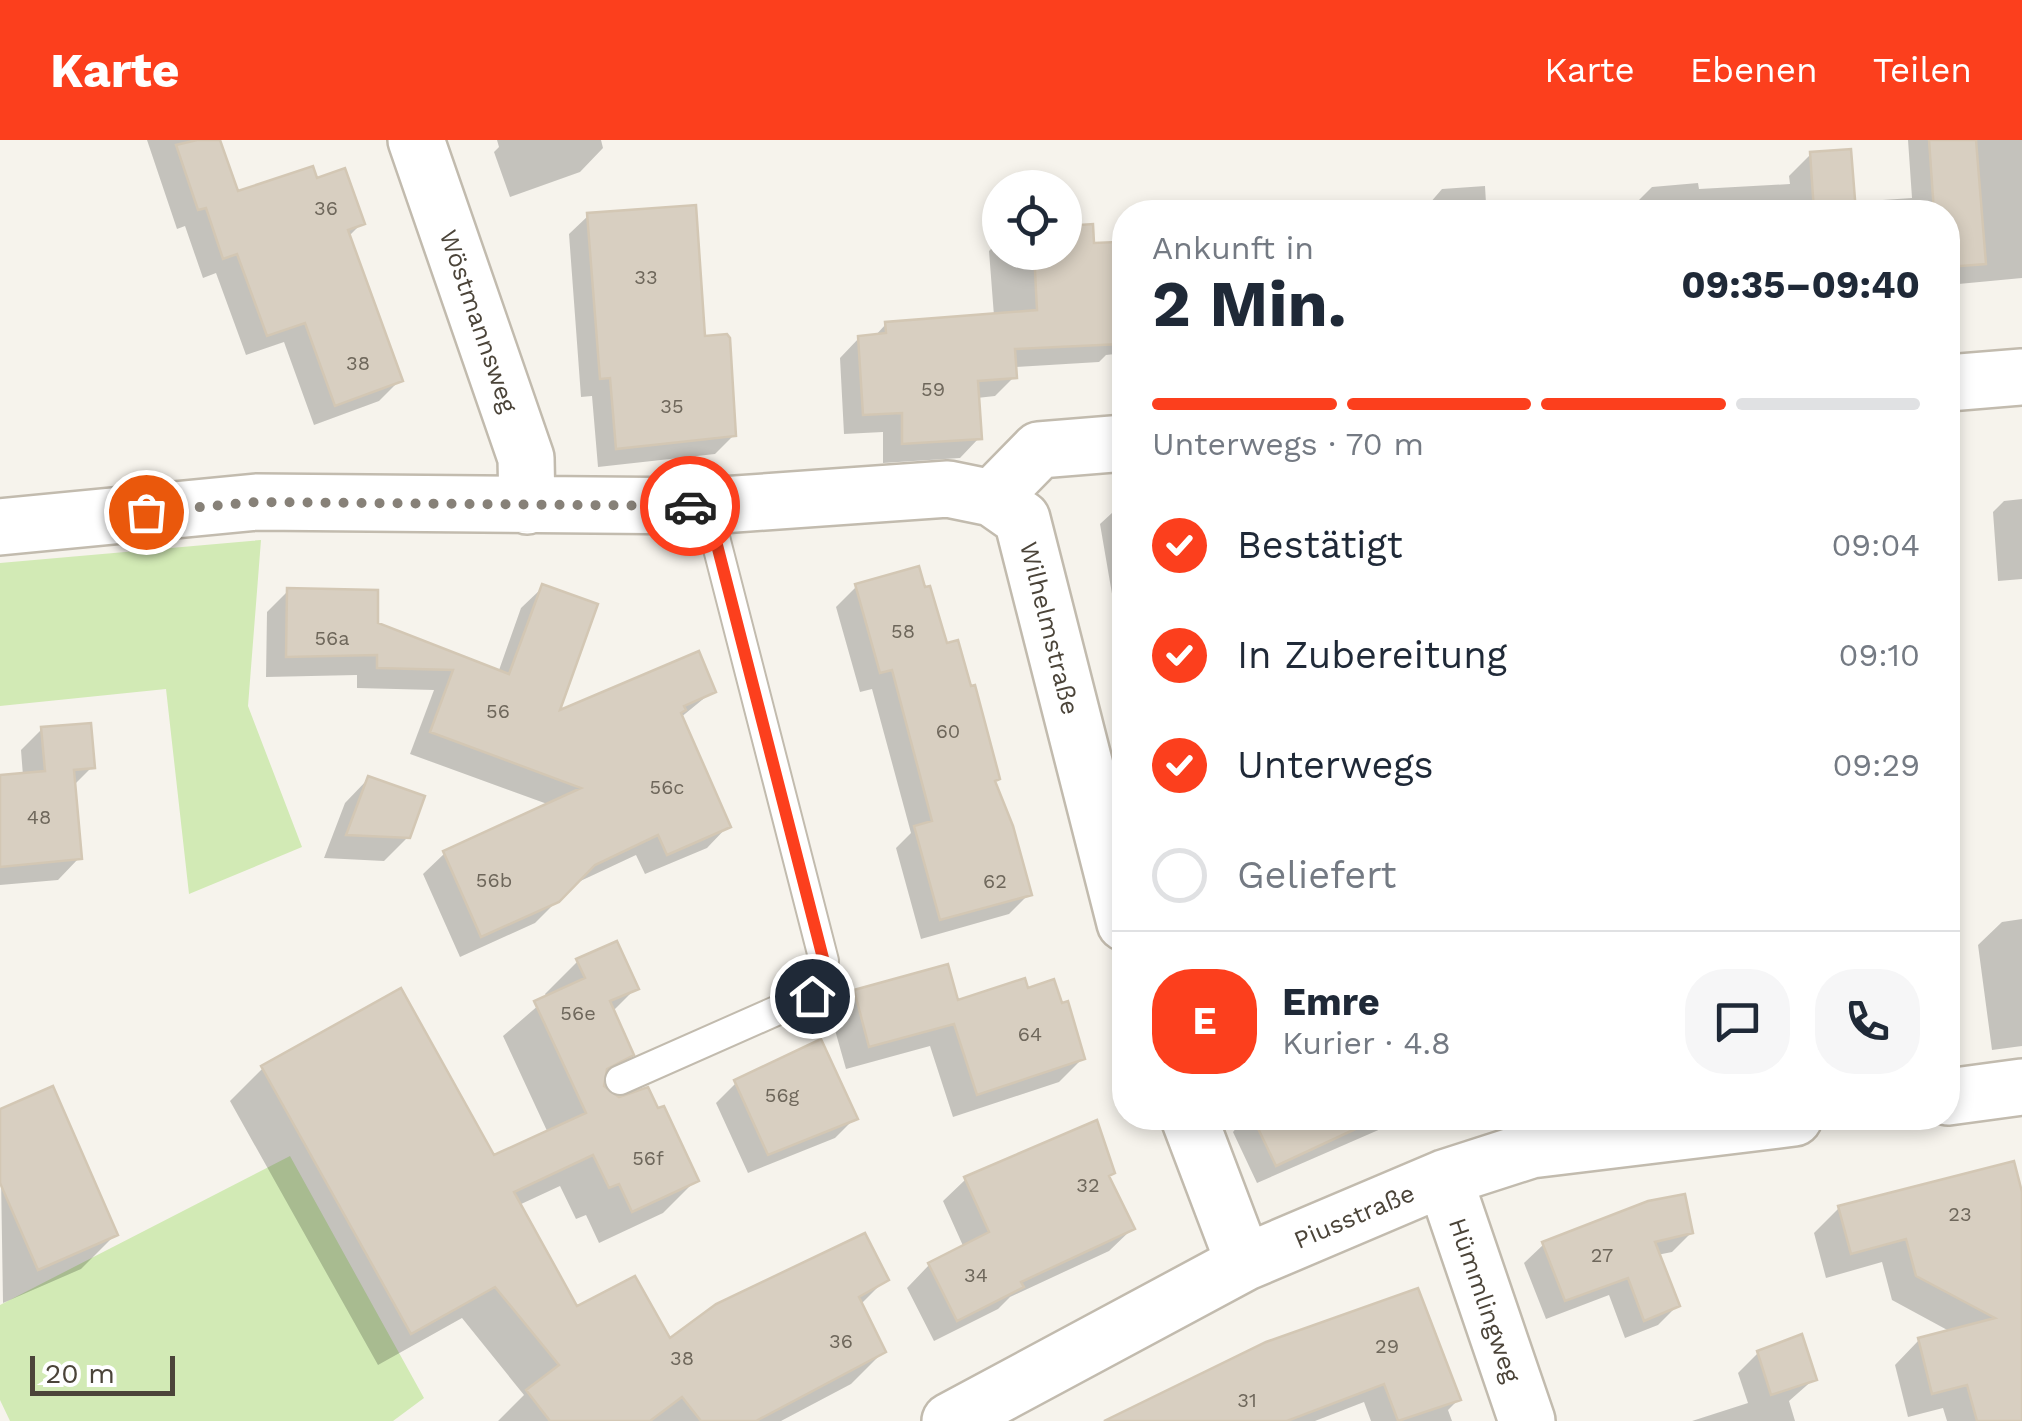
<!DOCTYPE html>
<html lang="de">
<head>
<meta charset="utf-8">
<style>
  :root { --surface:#fff; --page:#f6f6f7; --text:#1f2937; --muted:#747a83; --line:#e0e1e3; --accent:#fc3f1d }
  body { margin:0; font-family:"Work Sans",sans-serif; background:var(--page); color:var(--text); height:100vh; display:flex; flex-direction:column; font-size:38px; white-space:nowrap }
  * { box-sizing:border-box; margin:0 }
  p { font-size:32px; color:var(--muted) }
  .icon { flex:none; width:55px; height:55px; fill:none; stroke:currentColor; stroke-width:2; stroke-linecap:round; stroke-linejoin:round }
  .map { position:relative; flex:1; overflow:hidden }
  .side { position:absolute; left:1112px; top:60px; width:848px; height:930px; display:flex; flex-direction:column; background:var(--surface); border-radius:40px; box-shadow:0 5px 15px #0003 }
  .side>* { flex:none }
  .buttons { position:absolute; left:982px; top:30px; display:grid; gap:20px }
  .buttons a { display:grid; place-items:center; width:100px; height:100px; border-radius:50%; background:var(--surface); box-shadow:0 5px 15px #0003; font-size:50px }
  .scale { position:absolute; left:30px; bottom:25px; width:145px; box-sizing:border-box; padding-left:10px; border:5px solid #4b4439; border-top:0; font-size:28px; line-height:35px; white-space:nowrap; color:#4b4439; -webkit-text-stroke:8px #fff; paint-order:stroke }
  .pin { position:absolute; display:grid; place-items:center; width:85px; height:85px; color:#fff; margin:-42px; border:5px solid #fff; border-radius:50%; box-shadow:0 2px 10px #0007 }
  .courier { position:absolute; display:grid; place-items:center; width:100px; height:100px; margin:-50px; border:8px solid #fc3f1d; border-radius:50%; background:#fff; color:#222; box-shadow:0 2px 12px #0007 }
  .head em { font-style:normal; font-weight:700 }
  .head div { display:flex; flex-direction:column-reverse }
  .head { display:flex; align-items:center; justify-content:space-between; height:170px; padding:0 40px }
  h1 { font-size:65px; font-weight:700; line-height:75px }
  .bar { display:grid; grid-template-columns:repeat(4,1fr); gap:15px 10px; align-content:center; height:120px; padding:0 40px }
  .bar i { height:12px; border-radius:8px; background:var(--line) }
  .bar .active { background:var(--accent) }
  .bar p { grid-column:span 4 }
  .line { display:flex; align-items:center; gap:25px; padding:0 40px; border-top:2px solid var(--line) }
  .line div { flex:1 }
  .round { display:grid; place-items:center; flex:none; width:105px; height:105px; border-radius:40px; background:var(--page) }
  ol { padding:0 40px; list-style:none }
  li { display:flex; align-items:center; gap:30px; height:110px }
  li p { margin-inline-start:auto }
  li .icon { padding:10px; border-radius:50%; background:var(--accent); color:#fff; stroke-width:4 }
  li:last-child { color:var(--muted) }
  li i { width:55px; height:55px; border:5px solid var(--line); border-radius:50% }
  header { display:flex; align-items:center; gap:60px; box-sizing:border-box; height:140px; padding:0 50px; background:var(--accent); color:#fff }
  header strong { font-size:48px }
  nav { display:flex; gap:55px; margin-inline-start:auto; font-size:35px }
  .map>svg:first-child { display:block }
  .green { fill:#d2eab5 }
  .shadow { fill:#0003 }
  .building { fill:#d8cfc1; stroke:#d3c7b4; stroke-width:2.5 }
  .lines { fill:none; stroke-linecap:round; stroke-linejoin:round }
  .lane-casing { stroke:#c2bbae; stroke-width:32 }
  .street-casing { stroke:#c2bbae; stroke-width:60 }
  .lane { stroke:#fff; stroke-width:28 }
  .street { stroke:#fff; stroke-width:55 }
  .done { stroke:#878178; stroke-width:10; stroke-dasharray:0 18 }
  .route { stroke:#fc3f1d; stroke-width:12 }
  .labels { text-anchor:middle; stroke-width:8; stroke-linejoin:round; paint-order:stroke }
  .number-label { font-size:20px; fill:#6e675b }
  .street-label { font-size:25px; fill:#4b4439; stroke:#fff }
</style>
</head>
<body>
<header>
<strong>Karte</strong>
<nav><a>Karte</a><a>Ebenen</a><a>Teilen</a></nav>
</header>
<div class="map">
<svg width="2022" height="1281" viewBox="0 0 2022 1281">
  <rect width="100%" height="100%" fill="#f6f3ec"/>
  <path class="green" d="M261,400L248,566L302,707L189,754L166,549L0,566V423Z
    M290,1016L424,1258L393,1281H10L0,1260V1165Z"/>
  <path class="shadow" d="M147,0H218L236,54L362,83L348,97L400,240L379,261L314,285L284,202L246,215L216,133L203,138L185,86L177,89Z
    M497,0H601L603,8L580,32L510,57L494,12L499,7Z
    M1908,0H2022V138L1948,145V72H1548L1636,63L1652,47L1698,43L1699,49L1790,44L1789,36L1811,14L1853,62L1912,58Z
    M1485,46L1486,63L1511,61V72H1409L1423,71L1442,49Z
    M589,75L703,198L734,295L715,314L598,327L592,256L581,257L569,94Z
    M1065,88L1091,106L1118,172L1125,163V213L1106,215L1099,222L1014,227V237L995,256L977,258L979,298L960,318L883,323V292L844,294L840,218L859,198L874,197L886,184L994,176L989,111L1000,100V112H1065Z
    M2022,359V439L1998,441L1993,372L2004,361Z
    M1125,361V482L1117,483L1100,384Z
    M543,447L556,575L713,551L680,578L728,686L707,708L645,734L636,715L574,744L535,783L460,817L423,734L445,713L550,665L410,614L434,550L357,548V535L266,537L267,472L288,451L498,533L521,468Z
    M856,447L945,506L998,639L993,643L1029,754L1009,774L921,799L896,708L911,693L872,549L860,552L836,467Z
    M42,589L92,627L73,646L79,718L58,740L0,745V638L23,636L21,610Z
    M1125,597V638L1116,606Z
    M368,639L408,697L384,721L324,718L345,663Z
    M2022,779V906L1992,910L1978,805L2002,782Z
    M578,821L636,848L612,872L631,914L602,944L696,1040L663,1073L599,1103L586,1075L576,1079L560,1046L519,1065L576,1169L669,1202L886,1139L860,1165L883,1212L851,1244L781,1281H498L524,1255L462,1178L378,1225L230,961L263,928L493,1018L548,993L503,896L547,858L545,854Z
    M1026,851L1083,918L1059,942L953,977L930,906L846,929L831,876L855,852L956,864Z
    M736,943L855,978L835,998L748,1033L716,963Z
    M0,972L115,1095L81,1129L3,1163Z
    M1233,978H1406L1257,1043L1233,992L1237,987Z
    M1107,1037L1132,1089L1109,1111L1010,1157L998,1169L934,1201L907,1148L929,1125L964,1108L943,1061L966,1039Z
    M2022,1062V1281H1947L1943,1268L1908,1277L1895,1225L1919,1200L1951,1192L1892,1160L1882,1122L1826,1138L1814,1093L1839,1068Z
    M1691,1093L1672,1112L1657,1115L1677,1166L1658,1185L1625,1198L1609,1155L1546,1179L1524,1123L1544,1104Z
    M1266,1204L1458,1260L1448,1270L1452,1281H1371L1364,1262L1315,1281H1109Z
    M1758,1213L1814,1239L1789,1261L1795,1281H1692L1748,1263L1738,1233Z"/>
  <path class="building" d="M197,0H220L238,51L313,26L317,38L345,28L365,84L348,90L403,241L335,266L305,183L267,196L237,114L223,119L206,68L198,70L176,5Z
    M1929,0H1976L1986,124L1948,127V72H1934Z
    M1851,9L1856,72H1814L1810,12Z
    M696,65L705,196L727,194L730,198L736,296L616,309L610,238L600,239L587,73Z
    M1093,84L1094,103L1117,102L1121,204L1015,209L1017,238L978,241L982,299L902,304V273L863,275L858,196L886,193L885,182L1037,170L1034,112H1065V86Z
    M919,426L925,447L930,446L947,503L958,500L971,546L975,545L1000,639L995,641L1013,686L1032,755L940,780L914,686L932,681L892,530L880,533L855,444Z
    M542,444L598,464L560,570L699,511L716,552L684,566L686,570L681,573L731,687L667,715L658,695L595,725L559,762L481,797L443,711L581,648L430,592L453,530L377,528V515L286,517L287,448L378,450V483L509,534Z
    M91,583L95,628L74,630L82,719L0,727V635L45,631L41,587Z
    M368,636L425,656L410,698L346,695Z
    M617,801L639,849L610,861L634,915L607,929L604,946L619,957L648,947L658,968L664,966L699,1041L632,1072L619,1044L609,1048L593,1015L514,1052L577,1166L635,1136L670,1198L716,1164L865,1093L889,1140L859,1157L886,1212L756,1281H701L682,1257L650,1281H550L526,1250L559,1225L495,1147L411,1194L261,926L401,848L494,1015L586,973L534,861L585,838L576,819Z
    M948,824L958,860L1025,838L1028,848L1054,839L1062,863L1068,861L1085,919L977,955L954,884L869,907L854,850Z
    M821,899L858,979L768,1015L734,940Z
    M53,946L118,1095L38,1130L0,1043V969Z
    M1253,978H1379L1276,1026Z
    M1097,980L1115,1033L1109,1036L1135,1089L1021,1142L1024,1147L957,1181L928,1123L989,1092L964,1037Z
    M2014,1021L2022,1052V1281H1977L1967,1245L1932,1254L1918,1198L1995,1178L1916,1136L1906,1099L1851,1114L1838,1066Z
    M1685,1054L1693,1093L1655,1102L1680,1166L1644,1181L1628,1138L1565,1161L1542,1102L1648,1061Z
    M1418,1148L1461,1260L1398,1281L1384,1244L1287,1281H1104L1266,1202Z
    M1802,1194L1817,1240L1771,1255L1757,1211Z"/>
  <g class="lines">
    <g class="lane-casing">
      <path id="lane" d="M620,940L812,855L824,821L707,366"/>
    </g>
    <g class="street-casing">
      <path id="street" d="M416,0L526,318L527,366
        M1948,243L2022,237
        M992,358L1039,310L1125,303
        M0,387L256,362L707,366L948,349L992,358L1022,379L1125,783
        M1948,957L2022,947
        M1189,978L1244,1123
        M1444,1038L1527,1281
        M950,1281L1244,1123L1444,1038L1531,1010L1794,978"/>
    </g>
    <use href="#lane" class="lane"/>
    <use href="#street" class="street"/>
  </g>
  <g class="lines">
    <path class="done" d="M146,372L256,362L690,366"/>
    <path class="route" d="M690,366H707L824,822L812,856"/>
  </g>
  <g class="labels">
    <g class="number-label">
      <text x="326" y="75">36</text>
      <text x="646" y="144">33</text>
      <text x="358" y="230">38</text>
      <text x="933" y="256">59</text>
      <text x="672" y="273">35</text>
      <text x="903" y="498">58</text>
      <text x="332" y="505">56a</text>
      <text x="498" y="578">56</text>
      <text x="948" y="598">60</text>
      <text x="667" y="654">56c</text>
      <text x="39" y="684">48</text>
      <text x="494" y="747">56b</text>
      <text x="995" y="748">62</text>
      <text x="578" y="880">56e</text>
      <text x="1030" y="901">64</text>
      <text x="782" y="962">56g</text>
      <text x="648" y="1025">56f</text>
      <text x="1088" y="1052">32</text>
      <text x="1960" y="1081">23</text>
      <text x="1602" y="1122">27</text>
      <text x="976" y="1142">34</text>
      <text x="841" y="1208">36</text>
      <text x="1387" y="1213">29</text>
      <text x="682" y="1225">38</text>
      <text x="1247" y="1267">31</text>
    </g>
    <g class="street-label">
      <text transform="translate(479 181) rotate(71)" y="9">Wöstmannsweg</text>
      <text transform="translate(1050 488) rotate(76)" y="9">Wilhelmstraße</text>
      <text transform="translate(1354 1076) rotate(-23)" y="9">Piusstraße</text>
      <text transform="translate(1485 1160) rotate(71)" y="9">Hümmlingweg</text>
    </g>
  </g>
</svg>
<div class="buttons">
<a><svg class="icon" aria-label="locate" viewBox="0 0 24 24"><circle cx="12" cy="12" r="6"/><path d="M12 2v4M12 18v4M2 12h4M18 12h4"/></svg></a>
</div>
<div class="scale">20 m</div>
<div class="pin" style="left:146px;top:372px;background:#ea580c"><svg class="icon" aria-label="bag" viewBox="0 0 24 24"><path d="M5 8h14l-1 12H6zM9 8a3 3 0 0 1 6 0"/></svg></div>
<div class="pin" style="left:812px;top:856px;background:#1f2937"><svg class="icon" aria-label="home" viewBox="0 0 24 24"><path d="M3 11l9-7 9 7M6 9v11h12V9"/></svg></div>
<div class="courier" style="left:690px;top:366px"><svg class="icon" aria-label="car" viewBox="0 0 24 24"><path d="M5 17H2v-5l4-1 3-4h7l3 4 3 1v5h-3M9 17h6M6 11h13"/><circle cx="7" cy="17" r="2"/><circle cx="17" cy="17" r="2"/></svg></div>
<section class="side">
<div class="head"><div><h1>2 Min.</h1><p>Ankunft in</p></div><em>09:35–09:40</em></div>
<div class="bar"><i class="active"></i><i class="active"></i><i class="active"></i><i></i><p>Unterwegs · 70 m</p></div>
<ol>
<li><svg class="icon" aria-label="check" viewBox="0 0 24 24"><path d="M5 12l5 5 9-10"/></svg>Bestätigt<p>09:04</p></li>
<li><svg class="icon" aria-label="check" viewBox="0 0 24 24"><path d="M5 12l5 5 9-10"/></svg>In Zubereitung<p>09:10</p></li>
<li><svg class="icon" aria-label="check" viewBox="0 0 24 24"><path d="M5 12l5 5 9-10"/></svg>Unterwegs<p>09:29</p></li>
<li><i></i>Geliefert</li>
</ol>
<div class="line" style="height:180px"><b class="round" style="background:var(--accent);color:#fff">E</b><div><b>Emre</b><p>Kurier · 4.8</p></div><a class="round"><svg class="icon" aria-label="chat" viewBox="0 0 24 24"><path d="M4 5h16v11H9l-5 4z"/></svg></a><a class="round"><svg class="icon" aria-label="phone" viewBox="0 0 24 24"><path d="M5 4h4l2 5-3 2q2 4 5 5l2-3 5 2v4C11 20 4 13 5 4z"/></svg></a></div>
</section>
</div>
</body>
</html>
